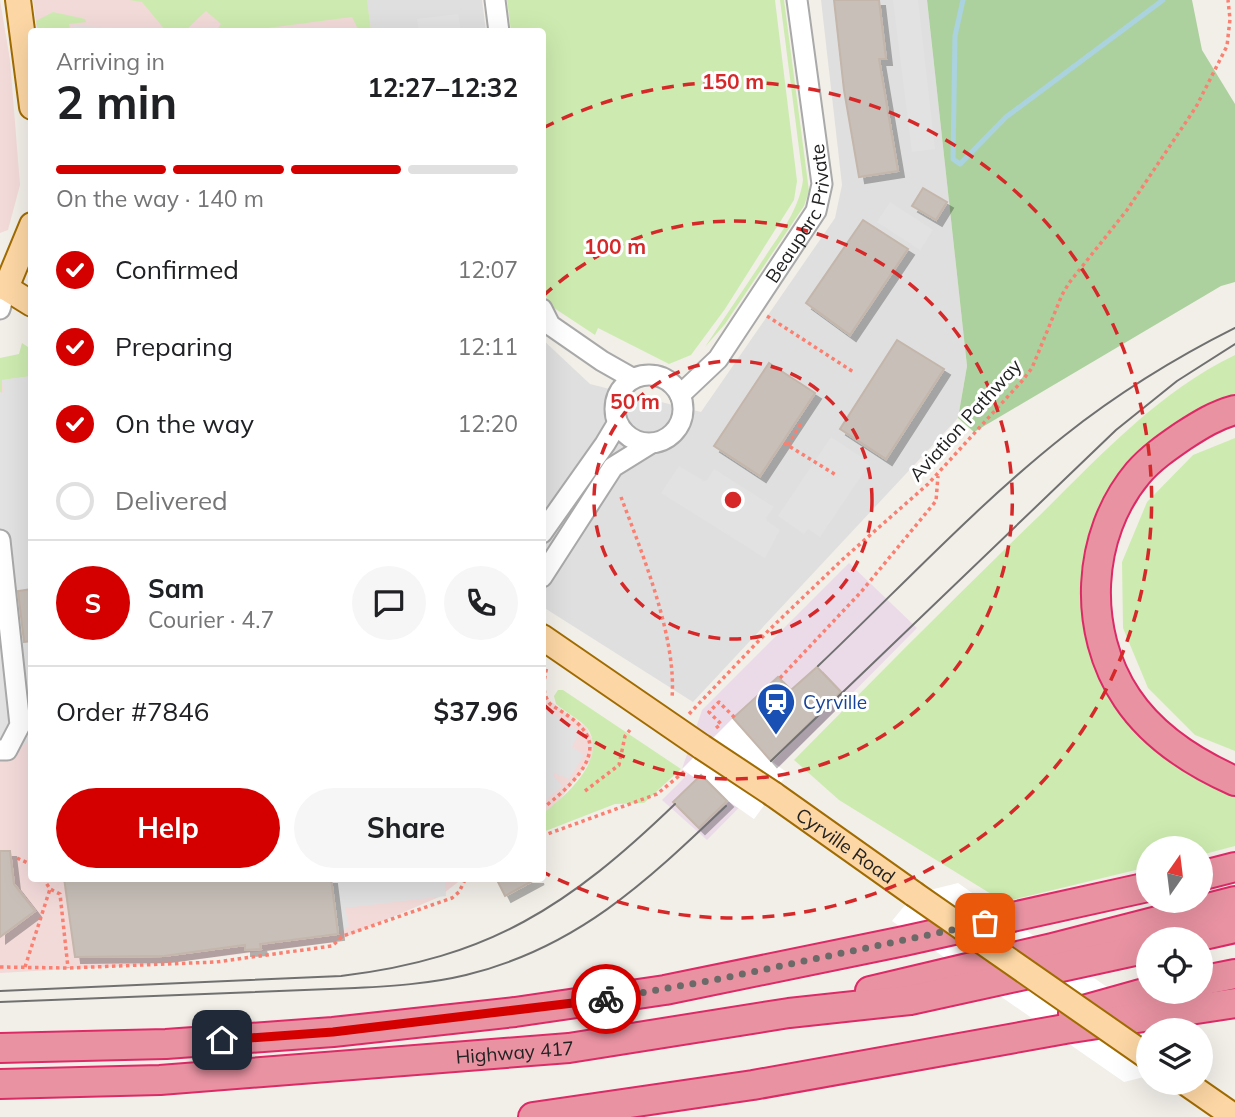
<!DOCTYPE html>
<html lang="en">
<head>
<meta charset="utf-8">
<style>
  :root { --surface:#fff; --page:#f6f6f6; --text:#202124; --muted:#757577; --line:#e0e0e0; --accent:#d40000 }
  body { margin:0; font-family:Mulish,sans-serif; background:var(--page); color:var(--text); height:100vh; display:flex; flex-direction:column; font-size:26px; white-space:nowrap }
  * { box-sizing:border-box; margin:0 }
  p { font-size:23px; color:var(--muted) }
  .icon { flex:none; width:38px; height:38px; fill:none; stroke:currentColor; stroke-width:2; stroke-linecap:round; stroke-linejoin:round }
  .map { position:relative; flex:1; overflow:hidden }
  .drawer { position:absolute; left:28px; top:28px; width:518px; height:854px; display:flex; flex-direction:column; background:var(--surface); border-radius:7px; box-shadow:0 7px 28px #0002 }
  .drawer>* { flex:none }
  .needle { width:46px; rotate:14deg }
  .fabs { position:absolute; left:1136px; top:836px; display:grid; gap:14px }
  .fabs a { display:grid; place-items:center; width:77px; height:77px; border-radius:50%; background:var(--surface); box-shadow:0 7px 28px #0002; font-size:35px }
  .pin { position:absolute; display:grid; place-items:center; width:60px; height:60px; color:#fff; margin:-30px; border-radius:14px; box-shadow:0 4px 10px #0006 }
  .courier { position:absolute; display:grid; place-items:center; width:70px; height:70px; margin:-35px; border:5px solid #d40000; border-radius:50%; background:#fff; color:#222; box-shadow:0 2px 9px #0007 }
  .headline em { font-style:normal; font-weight:700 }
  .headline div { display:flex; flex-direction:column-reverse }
  .headline { display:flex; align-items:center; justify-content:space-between; height:119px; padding:0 28px }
  h1 { font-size:46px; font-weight:700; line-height:52px }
  .bar { display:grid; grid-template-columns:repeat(4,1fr); gap:10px 7px; align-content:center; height:84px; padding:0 28px }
  .bar i { height:9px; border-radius:5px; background:var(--line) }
  .bar .current { background:var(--accent) }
  .bar p { grid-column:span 4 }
  .line { display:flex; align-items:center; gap:18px; padding:0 28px; border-top:2px solid var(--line) }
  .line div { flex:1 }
  .round { display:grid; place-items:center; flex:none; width:74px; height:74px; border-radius:37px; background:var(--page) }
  ol { padding:0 28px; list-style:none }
  li { display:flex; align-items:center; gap:21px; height:77px }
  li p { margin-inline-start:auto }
  li .icon { padding:7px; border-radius:50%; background:var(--accent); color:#fff; stroke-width:4 }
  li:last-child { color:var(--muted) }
  li i { width:38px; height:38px; border:4px solid var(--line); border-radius:50% }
  .action { display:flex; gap:14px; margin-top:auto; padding:14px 28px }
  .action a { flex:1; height:80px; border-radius:42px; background:var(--accent); color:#fff; font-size:28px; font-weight:700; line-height:80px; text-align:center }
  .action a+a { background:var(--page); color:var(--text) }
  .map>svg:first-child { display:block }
  .residential { fill:#e0dfdf }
  .commercial { fill:#f2dad9 }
  .industrial { fill:#ebdbe8 }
  .grass { fill:#cdebb0 }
  .forest { fill:#add19e }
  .parking { fill:#e2e2e2 }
  .pier { fill:#fff }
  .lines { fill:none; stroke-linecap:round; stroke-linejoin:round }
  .stream { stroke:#aad3df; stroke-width:5 }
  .building { fill:#c7bfb8; stroke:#c4b6ab; stroke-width:2; filter:url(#shadow) }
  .minor-casing { stroke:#a9a9a9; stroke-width:23 }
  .major-casing { stroke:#a06b00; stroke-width:28 }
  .highway-casing { stroke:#dc2a67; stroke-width:32 }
  .path { stroke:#fa8072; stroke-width:3.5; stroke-dasharray:3.5 3.5; stroke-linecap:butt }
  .minor { stroke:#fff; stroke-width:19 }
  .major { stroke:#fcd6a4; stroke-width:24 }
  .highway { stroke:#e892a2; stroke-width:28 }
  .tram { stroke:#707070; stroke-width:2 }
  .major-bridge-casing { stroke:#a06b00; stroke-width:28; stroke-linecap:butt }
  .major-bridge { stroke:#fcd6a4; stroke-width:24 }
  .done { stroke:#6b6a68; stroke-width:7; stroke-dasharray:0 12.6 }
  .route { stroke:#d40000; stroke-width:9 }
  .ring { fill:none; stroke:#d62828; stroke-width:3.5; stroke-dasharray:12 9 }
  .labels { text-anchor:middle; stroke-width:6; stroke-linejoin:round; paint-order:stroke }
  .street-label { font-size:19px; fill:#222; stroke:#fff }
  .transit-label { font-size:19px; fill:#164399; stroke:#fff; text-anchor:start }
  .centre { fill:#d62828; stroke:#fff; stroke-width:3.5 }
  .ring-label { font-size:21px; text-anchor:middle; font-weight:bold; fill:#d62828; stroke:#fff; stroke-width:6; stroke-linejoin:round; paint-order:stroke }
</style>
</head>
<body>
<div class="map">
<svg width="1235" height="1117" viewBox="0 0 1235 1117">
  <defs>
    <filter id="shadow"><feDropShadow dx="6" dy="6" stdDeviation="0" flood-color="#0004"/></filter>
  </defs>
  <rect width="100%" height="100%" fill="#f2efe9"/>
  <path class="residential" d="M301,0H482L486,31H371L368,11Z
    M821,0H927L967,366L958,418L693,702L543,607L542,339L590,384L701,412L835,218L842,185Z"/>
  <path class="commercial" d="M0,0L10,60L20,185L8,230L0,233Z
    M33,0H301L369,11L371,31H37Z
    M0,358H32V878L462,879L439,897L334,942L162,964L0,973Z
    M542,695L586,727L594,742L592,759L558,802L543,813Z"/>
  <path class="industrial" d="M849,563L917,628L707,840L662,800L688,774L682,769L702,710Z"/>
  <path class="grass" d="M129,0H367L371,31H359L352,17L245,31H216L221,24L206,11L185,31H166L142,2Z
    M507,0H775L797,181L794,200L725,309L691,355L669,364L598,328L595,335L551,306L542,288V32L511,31Z
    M780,0H784L809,191L804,206L725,324L705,347C723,320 741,293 759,266C776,239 799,212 803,180Z
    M53,12L85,19L86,22L69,24L70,31H38L36,21Z
    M22,343L31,349V376L2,380V394L0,392V358L19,354Z
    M1235,355V394L1166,432L1105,502L1091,534L1081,570L1087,645L1097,673L1114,703L1235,793V846L1201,855L1200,849H1148V867L1004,902L839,800L794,760C875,678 956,596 1039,516C1099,457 1158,392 1235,355Z
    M1235,438V751L1195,735L1148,688L1123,628L1122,562L1147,502L1193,455Z
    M558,690H563L681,769L644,803L615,804L543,832V813C565,797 609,758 587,728C579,719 565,712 556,704L554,696Z"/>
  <path class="forest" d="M927,0H1192L1202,50L1235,104V282L1221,286L974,432L958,418L967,366Z"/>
  <path class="parking" d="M893,0H918L935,149L912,152Z
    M458,14L461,31H419L417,19Z
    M73,26L130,28V31H74Z
    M890,202L933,230L920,250L877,222Z
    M31,376V584L23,583L27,584L32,619V697L28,700L31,705V713L29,714L31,715V739L12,755L0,758V392L2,393L4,391L2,380Z
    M831,437L870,463L820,537L808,529L804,534L778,516Z
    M679,466L704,481L707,480L714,469L774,507L766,518L767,521L780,530L765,558L661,493Z
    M544,708L580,732L572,747L584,755L569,779L554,773L553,775L562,786L543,803Z
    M331,879H449L445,881L446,896L345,908L349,926L338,934Z"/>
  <path class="pier" d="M733,718L771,761L788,773L754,819L682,769Z
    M958,883L1170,1031H1148V1076L1124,1082L892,921L914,894Z"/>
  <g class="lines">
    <path class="stream" d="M963,0L955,36L953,159L960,164L1006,117L1163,0"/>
  </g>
  <path class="building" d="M834,0H879L886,59H879L898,171L859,177L844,90Z
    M923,188L947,202L936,220L912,206Z
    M863,220L908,249L850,335L806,303Z
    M897,340L944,369L886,459L840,429Z
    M769,363L815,393L760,476L714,446Z
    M32,589V641L24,642L18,591Z
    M817,667L841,692L771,761L733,718L778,677L791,690Z
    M701,775L727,801L699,828L673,802Z
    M0,851H10L14,884L35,911L0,937Z
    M64,878H331L338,934L260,944L261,949L245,950V945L164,956L75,957Z
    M496,878H538L505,896Z"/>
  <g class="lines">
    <g class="minor-casing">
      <g id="minor">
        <path d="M495,0L499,32"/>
        <path d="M0,309L6,288"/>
        <path d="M542,309L550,325L602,361L632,378"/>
        <circle cx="649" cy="409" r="34"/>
        <path id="s1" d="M680,395L718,359L816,211L822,184L797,0"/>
        <path d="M542,533L605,444L617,424"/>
        <path d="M0,540L20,725L7,750H0"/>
        <path d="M542,577L613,467L650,444"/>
      </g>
    </g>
    <g class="major-casing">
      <g id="major">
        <path d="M18,0L32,107"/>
        <path d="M0,284L32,304"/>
        <path d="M6,288L32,225"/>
        <path d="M542,637L702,747"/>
        <path id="s2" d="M773,794L914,894"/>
        <path d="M1186,1083L1235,1117"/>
      </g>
    </g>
    <g class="highway-casing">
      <g id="highway">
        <path d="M1235,410C1216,415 1200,425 1183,436C1167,447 1151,458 1138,473C1086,535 1082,631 1127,698C1153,737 1192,762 1235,781"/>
        <path d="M1200,876L1235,867"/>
        <path d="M1182,940L1235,928"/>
        <path d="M1200,981L1235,974"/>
        <path d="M870,991L1052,948L1235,901"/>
        <path d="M1073,1013L1148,992"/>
        <path d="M0,1048L166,1044L333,1032L515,1012L665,990L904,941L1148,887"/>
        <path id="s3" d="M0,1084L160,1080L569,1048L789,1013L910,1000L1148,948"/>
        <path d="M533,1117L753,1085L1065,1029L1235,1003"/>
      </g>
    </g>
    <path class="path" d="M767,316L855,373
      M784,443L836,475
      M788,445L800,425L798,424
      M621,497C642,553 677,638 672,698
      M780,678L861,592L936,501L938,476
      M689,714L769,630L843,559L928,484L1022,381L1032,368L1062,295L1069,283L1127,210L1196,107L1227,46L1230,19L1228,0
      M716,728L721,724L709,712L719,702L737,720
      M585,791L619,765L625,736L630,730
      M542,809C563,792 608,757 582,728C574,718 560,711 550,704C541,691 544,681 547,666
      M542,836L657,794L685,771
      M17,858L32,865
      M43,878L50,889L60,894L68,968
      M0,967L68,968L216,962L332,946L343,936L452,898L459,892L466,878
      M25,967L50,889"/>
    <use href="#minor" class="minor"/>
    <use href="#major" class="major"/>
    <use href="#highway" class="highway"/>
    <path class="tram" d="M818,666C898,590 978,504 1064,436C1117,394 1175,358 1235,328
      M771,761L1116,430L1177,381L1235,344
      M0,991L341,976C490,958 569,906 675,804
      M0,1002L355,988C392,986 429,984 466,975C577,948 646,882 726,806"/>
    <g class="major-bridge-casing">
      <path id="major-bridge" d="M702,747L773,794
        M914,894L1148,1057"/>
    </g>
    <use href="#major-bridge" class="major-bridge"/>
  </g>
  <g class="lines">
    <path class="done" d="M606,999L719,979L985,923"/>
    <path class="route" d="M222,1040L333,1032L606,999"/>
  </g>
  <g class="ring">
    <circle cx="733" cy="500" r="139"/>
    <path d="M543 296A279 279 0 1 1 543 704"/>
    <path d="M543 128A418 418 0 1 1 543 872"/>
  </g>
  <defs>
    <g id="station-pin" transform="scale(2.0125)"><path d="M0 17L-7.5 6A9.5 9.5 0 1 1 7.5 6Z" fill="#1a4fb4" stroke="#fff"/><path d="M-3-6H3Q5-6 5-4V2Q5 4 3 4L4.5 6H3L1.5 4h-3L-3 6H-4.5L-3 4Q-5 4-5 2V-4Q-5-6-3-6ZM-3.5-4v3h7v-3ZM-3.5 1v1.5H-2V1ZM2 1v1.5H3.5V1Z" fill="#fff"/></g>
  </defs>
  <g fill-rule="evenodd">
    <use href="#station-pin" x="776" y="702"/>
  </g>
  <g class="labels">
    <g class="street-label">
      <text dy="7" stroke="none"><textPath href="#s1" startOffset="222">Beauparc Private</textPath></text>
      <text transform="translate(965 420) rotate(-48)" y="7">Aviation Pathway</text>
      <text dy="7" stroke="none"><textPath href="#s2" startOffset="89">Cyrville Road</textPath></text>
      <text dy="7" stroke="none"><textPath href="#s3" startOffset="516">Highway 417</textPath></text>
    </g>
    <g class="transit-label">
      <text x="803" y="709">Cyrville</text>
    </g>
  </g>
  <circle cx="733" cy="500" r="10" class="centre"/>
  <g class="ring-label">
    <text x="733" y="89">150 m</text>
    <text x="615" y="254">100 m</text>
    <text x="635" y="409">50 m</text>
  </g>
</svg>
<div class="fabs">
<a><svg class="needle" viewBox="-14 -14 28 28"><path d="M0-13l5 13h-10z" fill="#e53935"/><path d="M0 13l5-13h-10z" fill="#757577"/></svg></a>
<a><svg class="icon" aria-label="locate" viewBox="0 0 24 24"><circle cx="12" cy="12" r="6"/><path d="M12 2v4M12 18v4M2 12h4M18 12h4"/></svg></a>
<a><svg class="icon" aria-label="layers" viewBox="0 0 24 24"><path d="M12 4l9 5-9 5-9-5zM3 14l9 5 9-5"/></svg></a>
</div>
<div class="pin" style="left:985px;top:923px;background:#ea580c"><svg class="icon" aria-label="bag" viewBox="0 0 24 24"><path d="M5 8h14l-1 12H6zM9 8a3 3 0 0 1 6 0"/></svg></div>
<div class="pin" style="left:222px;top:1040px;background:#1f2937"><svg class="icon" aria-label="home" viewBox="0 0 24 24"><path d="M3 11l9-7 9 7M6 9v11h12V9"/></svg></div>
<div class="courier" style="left:606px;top:999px"><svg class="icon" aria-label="bike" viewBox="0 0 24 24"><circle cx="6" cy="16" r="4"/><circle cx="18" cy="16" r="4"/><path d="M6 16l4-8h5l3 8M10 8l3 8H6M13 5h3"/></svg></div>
<section class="drawer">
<div class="headline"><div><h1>2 min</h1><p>Arriving in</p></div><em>12:27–12:32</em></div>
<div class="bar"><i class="current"></i><i class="current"></i><i class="current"></i><i></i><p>On the way · 140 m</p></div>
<ol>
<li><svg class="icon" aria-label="check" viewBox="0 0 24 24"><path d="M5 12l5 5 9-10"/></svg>Confirmed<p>12:07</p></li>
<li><svg class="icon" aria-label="check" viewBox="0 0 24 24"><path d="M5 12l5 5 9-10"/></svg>Preparing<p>12:11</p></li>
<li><svg class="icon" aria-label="check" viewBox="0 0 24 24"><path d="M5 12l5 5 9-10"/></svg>On the way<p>12:20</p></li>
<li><i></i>Delivered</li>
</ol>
<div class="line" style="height:126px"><b class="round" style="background:var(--accent);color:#fff">S</b><div><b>Sam</b><p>Courier · 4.7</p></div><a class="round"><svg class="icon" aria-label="chat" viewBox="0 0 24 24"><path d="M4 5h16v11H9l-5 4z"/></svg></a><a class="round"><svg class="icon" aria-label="phone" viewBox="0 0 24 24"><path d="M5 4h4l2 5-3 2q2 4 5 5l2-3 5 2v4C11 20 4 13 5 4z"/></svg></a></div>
<div class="line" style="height:91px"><div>Order #7846</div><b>$37.96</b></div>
<div class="action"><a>Help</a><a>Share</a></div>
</section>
</div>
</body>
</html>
